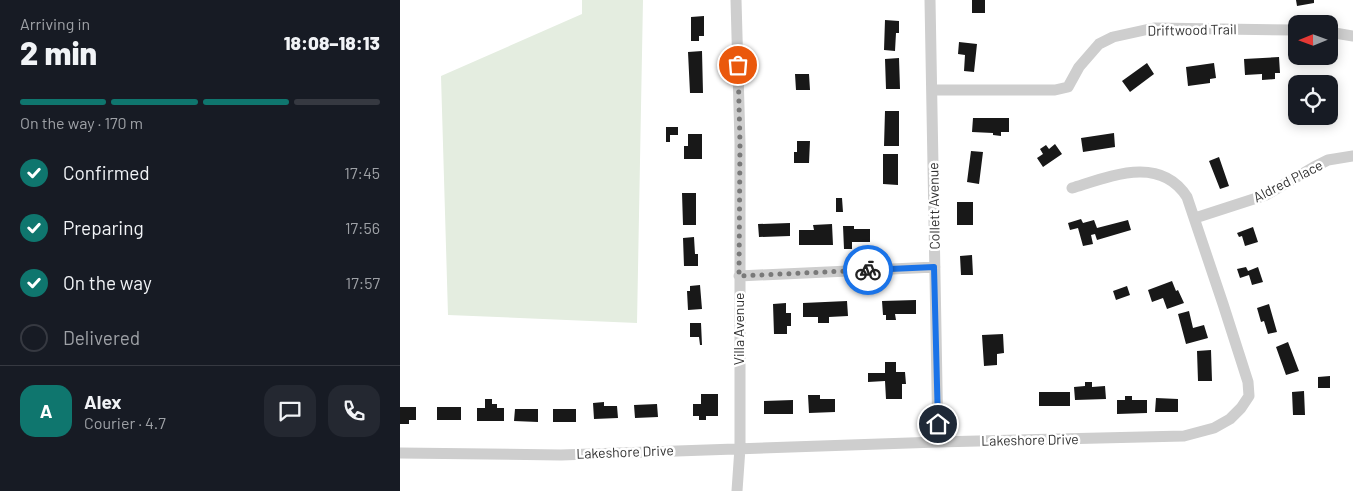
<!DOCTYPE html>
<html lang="en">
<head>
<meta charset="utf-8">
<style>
  :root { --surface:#171b24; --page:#242831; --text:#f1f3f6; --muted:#9ea1a6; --line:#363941; --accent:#0f766e }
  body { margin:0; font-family:Barlow,sans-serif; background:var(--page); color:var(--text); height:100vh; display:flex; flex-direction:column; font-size:19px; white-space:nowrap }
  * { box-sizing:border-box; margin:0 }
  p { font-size:16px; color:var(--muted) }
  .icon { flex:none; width:28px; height:28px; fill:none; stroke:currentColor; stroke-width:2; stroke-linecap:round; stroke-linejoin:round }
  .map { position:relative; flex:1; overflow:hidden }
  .details { display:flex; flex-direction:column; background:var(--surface); width:400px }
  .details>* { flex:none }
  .needle { width:32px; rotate:269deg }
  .fabs { position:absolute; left:888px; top:15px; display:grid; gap:10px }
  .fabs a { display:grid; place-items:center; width:50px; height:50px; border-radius:10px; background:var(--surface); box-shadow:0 2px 12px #0003; font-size:25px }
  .pin { position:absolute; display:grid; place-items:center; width:42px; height:42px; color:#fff; margin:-21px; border:2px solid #fff; border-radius:50%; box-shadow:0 1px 5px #0007 }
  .courier { position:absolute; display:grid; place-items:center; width:50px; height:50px; margin:-25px; border:4px solid #1a73e8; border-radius:50%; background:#fff; color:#222; box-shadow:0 1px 6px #0007 }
  .summary em { font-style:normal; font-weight:800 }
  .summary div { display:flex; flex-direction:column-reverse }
  .summary { display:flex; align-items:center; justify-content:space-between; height:85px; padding:0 20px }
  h1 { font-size:32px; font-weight:800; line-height:38px }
  .bar { display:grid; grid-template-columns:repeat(4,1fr); gap:8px 5px; align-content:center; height:60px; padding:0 20px }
  .bar i { height:6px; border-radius:4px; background:var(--line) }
  .bar .active { background:var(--accent) }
  .bar p { grid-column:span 4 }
  .line { display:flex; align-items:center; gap:12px; padding:0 20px; border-top:1px solid var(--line) }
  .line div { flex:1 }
  .round { display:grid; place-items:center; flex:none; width:52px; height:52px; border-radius:15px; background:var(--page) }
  ol { padding:0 20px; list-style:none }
  li { display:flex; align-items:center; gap:15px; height:55px }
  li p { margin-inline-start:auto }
  li .icon { padding:5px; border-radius:50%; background:var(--accent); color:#fff; stroke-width:4 }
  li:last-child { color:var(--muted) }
  li i { width:28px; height:28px; border:2px solid var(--line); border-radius:50% }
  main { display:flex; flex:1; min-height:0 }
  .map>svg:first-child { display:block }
  .green { fill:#e4ede0 }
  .building { fill:#181818 }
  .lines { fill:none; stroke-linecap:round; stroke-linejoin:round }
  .minor { stroke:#cecece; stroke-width:11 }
  .done { stroke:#797979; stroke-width:5; stroke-dasharray:0 9 }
  .route { stroke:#1a73e8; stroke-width:6 }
  .labels { text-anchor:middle; stroke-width:5; stroke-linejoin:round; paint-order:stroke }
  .street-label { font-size:14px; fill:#313131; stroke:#fff }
</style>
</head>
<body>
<main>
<section class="details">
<div class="summary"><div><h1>2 min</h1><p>Arriving in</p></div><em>18:08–18:13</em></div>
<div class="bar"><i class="active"></i><i class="active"></i><i class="active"></i><i></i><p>On the way · 170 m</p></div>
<ol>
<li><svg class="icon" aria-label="check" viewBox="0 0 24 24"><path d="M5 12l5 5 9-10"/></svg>Confirmed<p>17:45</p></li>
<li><svg class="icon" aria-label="check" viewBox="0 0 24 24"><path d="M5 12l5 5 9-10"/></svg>Preparing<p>17:56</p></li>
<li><svg class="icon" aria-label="check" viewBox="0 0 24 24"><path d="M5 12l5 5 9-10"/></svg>On the way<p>17:57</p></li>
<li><i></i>Delivered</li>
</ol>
<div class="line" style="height:90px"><b class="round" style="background:var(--accent);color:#fff">A</b><div><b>Alex</b><p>Courier · 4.7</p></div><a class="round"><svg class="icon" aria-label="chat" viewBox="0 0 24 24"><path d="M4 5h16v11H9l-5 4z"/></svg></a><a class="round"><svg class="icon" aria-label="phone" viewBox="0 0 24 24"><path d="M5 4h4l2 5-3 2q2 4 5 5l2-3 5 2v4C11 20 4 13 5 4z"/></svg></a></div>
</section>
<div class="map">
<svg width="953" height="491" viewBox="0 0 953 491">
  <rect width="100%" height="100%" fill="#fff"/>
  <path class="green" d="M182,0H243L237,323L48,315L41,76L182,14Z"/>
  <path class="building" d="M572,0H585V13H572Z
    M896,0H914V3L897,6Z
    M304,16V36H299V41H291V17Z
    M485,20L499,21V33H496L495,51L484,50Z
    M559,42L577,44L574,72L564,71L565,55L558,54Z
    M302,51L303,93H290L288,52Z
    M879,57L880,73H875V79L862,80V74L845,75L844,59Z
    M499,58L500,89H486L485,59Z
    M747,63L754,74L730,92L722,81Z
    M814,63L816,78L810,79V83L788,86L786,67Z
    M395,74H409L410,90H396Z
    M909,75L924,76V84H908Z
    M485,111H499V146H484Z
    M573,118H609V132H601V136L593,135V133L572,132Z
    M266,127H278V135H270V142H266Z
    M714,133L715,147L683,152L681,138Z
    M288,134H302V159H284V146H288Z
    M397,141H410L409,163H394V152H397Z
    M655,144L662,154L643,167L637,158L643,154L640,149L646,145L649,149Z
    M571,151L583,152L579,184L567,182Z
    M483,154H498V185L483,184Z
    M819,157L829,186L820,189L809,161Z
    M282,193H296V225H283Z
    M436,198H442L443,212H436Z
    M557,202H573V225H557Z
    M681,219L683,223L694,220L697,228L728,220L731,230L697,240L695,234L691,235L693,244L683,246L678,228L670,230L668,223Z
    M390,223V236L359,237L358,224Z
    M432,224L433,245H399V230H414L413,225Z
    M443,226H454V229H470V242H452V249H444Z
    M853,227L858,242L845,246L842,236L839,237L837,233Z
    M294,237L295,254H298V266H284L283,238Z
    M572,255L573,275H561L560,256Z
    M846,267L848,271L858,267L863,282L852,285L849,275L840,278L837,269Z
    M772,281L776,291L778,290L784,303L767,309L763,298L752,302L748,290Z
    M300,285L302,309L288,310L287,291H290V286Z
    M727,286L730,295L716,300L713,291Z
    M516,300V314H495L496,320H486V315H483L482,301Z
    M447,301L448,316L429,317V323H418V317H403V303Z
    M386,303V313H391V326H387V334H374L373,304Z
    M869,304L877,332L868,334L864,321L861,322L857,308Z
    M789,311L793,328L804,325L808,338L786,344L778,314Z
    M290,323H301L302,345H300L299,337H290Z
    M603,334L604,353L597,354V365L584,366L582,335Z
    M888,342L899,371L886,375L876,347Z
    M811,350L812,381H798L797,351Z
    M485,362H496V372H505L506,384H502V399H486L485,381L468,382V373H485Z
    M930,376V388H918V377Z
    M685,382H692V387L705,386L706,399L675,400L674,387L685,386Z
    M904,391L905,415H893L892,392Z
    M639,392H670V406H639Z
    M301,394H318V416H306V420H299V416H293V404H301Z
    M408,395H420V399H435V412L409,413Z
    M725,396H732V400H747V413L717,414V400H725Z
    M756,398L778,399V412H755Z
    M85,399H92V404H97V408H104V421H77V408H85Z
    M393,400V414H364V401Z
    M204,402V406H217L218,418L194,419L193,403Z
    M257,404L258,417L235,418L234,405Z
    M0,407H16V420H9V424H0Z
    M37,407H61V420H37Z
    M115,409H138V422L114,421Z
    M153,409H176V422H153Z"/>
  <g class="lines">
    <path class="minor" d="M336,0L340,143V448L337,491
      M530,0L538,442
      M929,32L953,36
      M532,90H655L668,87L679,67L699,44L713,37L754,28L896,30
      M795,218L866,195L914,167L928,160L953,156
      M339,276L535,267
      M0,453L161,455L538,442L784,436L814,428L830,419L841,408L849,396L848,382L823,304L787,197C760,155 711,176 672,188"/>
  </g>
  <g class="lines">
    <path class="done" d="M338,65L340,143L339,276L468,270"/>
    <path class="route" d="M468,270L534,267L538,424"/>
  </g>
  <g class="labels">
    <g class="street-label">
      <text transform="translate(792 30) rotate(-1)" y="5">Driftwood Trail</text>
      <text transform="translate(888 181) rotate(-27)" y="5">Aldred Place</text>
      <text transform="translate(534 206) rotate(-91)" y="5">Collett Avenue</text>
      <text transform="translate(339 329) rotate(-90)" y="5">Villa Avenue</text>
      <text transform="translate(630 440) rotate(-1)" y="5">Lakeshore Drive</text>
      <text transform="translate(225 452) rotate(-2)" y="5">Lakeshore Drive</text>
    </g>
  </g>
</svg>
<div class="fabs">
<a><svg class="needle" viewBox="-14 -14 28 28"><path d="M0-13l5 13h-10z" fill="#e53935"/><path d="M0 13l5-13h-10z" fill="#9ea1a6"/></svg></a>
<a><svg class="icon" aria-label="locate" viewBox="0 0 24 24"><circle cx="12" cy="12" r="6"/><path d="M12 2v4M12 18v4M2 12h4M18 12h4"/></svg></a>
</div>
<div class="pin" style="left:338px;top:65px;background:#ea580c"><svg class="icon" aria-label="bag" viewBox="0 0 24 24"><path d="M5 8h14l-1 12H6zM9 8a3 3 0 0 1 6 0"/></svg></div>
<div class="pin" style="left:538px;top:424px;background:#1f2937"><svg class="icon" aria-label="home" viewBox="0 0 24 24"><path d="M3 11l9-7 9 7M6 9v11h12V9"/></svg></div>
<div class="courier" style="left:468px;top:270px"><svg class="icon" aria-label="bike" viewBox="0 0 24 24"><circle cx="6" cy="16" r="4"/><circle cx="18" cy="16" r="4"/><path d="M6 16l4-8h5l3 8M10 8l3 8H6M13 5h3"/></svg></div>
</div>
</main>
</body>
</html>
